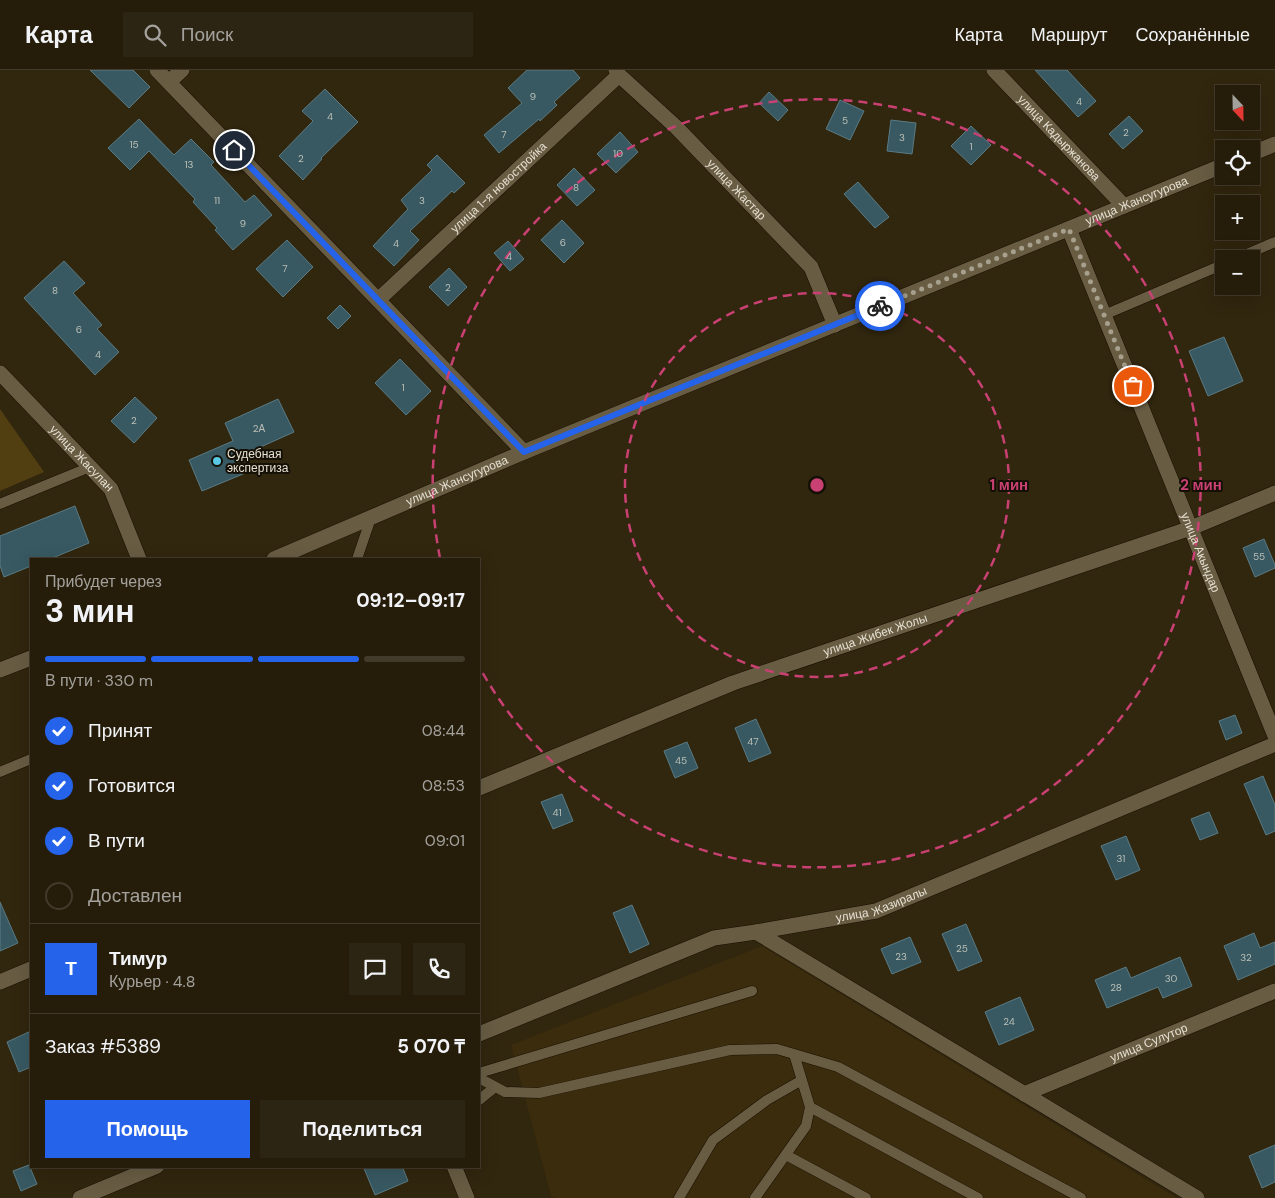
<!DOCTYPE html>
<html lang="ru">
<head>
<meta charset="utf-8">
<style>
  :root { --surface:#251c0a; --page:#2d2513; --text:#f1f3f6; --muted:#a3a19c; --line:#423a2b; --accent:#2563eb }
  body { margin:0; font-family:"DM Sans",sans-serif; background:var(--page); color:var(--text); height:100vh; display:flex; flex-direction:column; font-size:19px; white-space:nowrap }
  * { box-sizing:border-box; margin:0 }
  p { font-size:16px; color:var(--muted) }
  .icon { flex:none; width:28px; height:28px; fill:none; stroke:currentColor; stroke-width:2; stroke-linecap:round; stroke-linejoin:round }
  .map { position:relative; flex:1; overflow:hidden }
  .drawer { position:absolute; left:30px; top:488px; width:450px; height:610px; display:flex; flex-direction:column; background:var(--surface); border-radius:0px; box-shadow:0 5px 20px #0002,0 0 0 1px var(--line) }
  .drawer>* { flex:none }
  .needle { width:32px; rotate:158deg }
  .tools { position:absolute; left:1215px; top:15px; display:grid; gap:10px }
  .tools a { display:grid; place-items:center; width:45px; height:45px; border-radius:0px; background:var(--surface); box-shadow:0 5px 20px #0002,0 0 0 1px var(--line); font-size:25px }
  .pin { position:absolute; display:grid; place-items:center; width:42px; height:42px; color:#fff; margin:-21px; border:2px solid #fff; border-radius:50%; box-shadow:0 1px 5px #0007 }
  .courier { position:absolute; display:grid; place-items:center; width:50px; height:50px; margin:-25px; border:4px solid #2563eb; border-radius:50%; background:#fff; color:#222; box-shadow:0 1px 6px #0007 }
  .head em { font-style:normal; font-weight:700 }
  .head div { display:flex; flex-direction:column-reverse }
  .head { display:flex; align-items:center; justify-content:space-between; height:85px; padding:0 15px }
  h1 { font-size:32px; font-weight:700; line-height:38px }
  .bar { display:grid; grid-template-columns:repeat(4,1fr); gap:8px 5px; align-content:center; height:60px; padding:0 15px }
  .bar i { height:6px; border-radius:4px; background:var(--line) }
  .bar .current { background:var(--accent) }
  .bar p { grid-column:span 4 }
  .line { display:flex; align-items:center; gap:12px; padding:0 15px; border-top:1px solid var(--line) }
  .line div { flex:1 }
  .round { display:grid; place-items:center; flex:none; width:52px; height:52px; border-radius:0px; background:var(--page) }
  ol { padding:0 15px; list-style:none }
  li { display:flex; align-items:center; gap:15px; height:55px }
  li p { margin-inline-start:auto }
  li .icon { padding:5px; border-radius:50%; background:var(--accent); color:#fff; stroke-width:4 }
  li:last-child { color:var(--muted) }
  li i { width:28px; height:28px; border:2px solid var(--line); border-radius:50% }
  .action { display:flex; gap:10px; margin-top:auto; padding:10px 15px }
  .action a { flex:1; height:58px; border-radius:0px; background:var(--accent); color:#fff; font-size:20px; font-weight:700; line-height:58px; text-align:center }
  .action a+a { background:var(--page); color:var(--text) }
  header { display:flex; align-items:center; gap:30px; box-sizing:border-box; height:70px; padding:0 25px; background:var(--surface); border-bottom:1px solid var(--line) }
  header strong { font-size:24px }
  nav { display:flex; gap:28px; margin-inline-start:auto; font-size:18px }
  .search { width:350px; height:45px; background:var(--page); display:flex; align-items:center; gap:12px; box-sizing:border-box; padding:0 18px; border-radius:0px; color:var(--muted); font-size:19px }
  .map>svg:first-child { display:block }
  .built { fill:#3a2c0c }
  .green { fill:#523f11 }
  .building { fill:#385962; stroke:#5a7b85 }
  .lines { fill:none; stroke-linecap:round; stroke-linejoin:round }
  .lane-casing { stroke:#190f00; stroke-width:11 }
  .street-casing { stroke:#190f00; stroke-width:16 }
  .secondary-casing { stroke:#190f00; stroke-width:16 }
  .lane { stroke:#685c43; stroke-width:10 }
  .street { stroke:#685c43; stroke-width:15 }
  .secondary { stroke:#685c43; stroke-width:15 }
  .done { stroke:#a7a08d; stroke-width:5; stroke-dasharray:0 9 }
  .route { stroke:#2563eb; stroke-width:6 }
  .ring { fill:none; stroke:#c94073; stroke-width:2.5; stroke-dasharray:9 6 }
  .poi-dot { fill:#59c8e5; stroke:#151006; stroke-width:2 }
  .labels { text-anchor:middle; stroke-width:4; stroke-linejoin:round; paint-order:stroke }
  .number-label { font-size:10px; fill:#bbbfb6 }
  .street-label { font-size:12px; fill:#e7e1d2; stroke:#151006 }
  .poi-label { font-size:12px; fill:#e7e1d2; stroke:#151006; text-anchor:start }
  .centre { fill:#c94073; stroke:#151006; stroke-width:2.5 }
  .ring-label { font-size:15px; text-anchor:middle; font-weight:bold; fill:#c94073; stroke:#151006; stroke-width:4; stroke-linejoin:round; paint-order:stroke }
</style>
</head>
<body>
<header>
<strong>Карта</strong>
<div class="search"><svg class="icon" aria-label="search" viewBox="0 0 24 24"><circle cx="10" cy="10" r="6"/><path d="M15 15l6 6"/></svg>Поиск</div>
<nav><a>Карта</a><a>Маршрут</a><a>Сохранённые</a></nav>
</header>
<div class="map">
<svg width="1275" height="1128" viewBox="0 0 1275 1128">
  <rect width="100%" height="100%" fill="#31260e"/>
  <path class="built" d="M762,876L1177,1128H555L551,1126L511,975Z"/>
  <path class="green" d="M0,339L44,402L0,421Z"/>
  <path class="building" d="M90,0H133L150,17L129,38Z
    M527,0H573L580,8L554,32L557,35L540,51L539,49L499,83L484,65L522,33L508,18Z
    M1035,0H1067L1096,31L1078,47Z
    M325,19L358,52L321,88L322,89L303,110L279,86L313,51L302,41Z
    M769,22L788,40L778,51L759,33Z
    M840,30L864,41L850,70L826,59Z
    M1129,46L1143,61L1123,79L1109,64Z
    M139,49L174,85L191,69L214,92L211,95L245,132L254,125L272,145L233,180L215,160L217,158L193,132L195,129L149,81L130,100L108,78Z
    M891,50L916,53L912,84L887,81Z
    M971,56L991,75L971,95L951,76Z
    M620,62L638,82L616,103L597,84Z
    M437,85L465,113L454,123L452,121L410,161L419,170L394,196L373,176L408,139L401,130L432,100L427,95Z
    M574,98L595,120L577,136L557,115Z
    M858,112L889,147L875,158L844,124Z
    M562,150L584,173L564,193L541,170Z
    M287,170L313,197L283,227L256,199Z
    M508,171L524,189L510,201L494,183Z
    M64,191L85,213L73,223L102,255L97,259L119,282L95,305L24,228Z
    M449,198L467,217L448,236L429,217Z
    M340,235L351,246L338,259L327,248Z
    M1224,267L1243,311L1208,326L1189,281Z
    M400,289L431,321L406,345L375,313Z
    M135,327L157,348L134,373L111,351Z
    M278,329L294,362L236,388L243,404L202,421L189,390L233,371L225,353Z
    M75,436L89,473L50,489H31V496L4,507L0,496V466Z
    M1264,469L1275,495V498L1255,507L1243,478Z
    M1235,645L1242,663L1226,670L1219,651Z
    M756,649L771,683L749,692L735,658Z
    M687,672L698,698L675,708L664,681Z
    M1263,706L1275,735V761L1266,765L1244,714Z
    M562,724L573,751L553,759L541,732Z
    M1209,742L1218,763L1200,770L1191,749Z
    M1126,766L1140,800L1116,810L1101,776Z
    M0,832L18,873L0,881Z
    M632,835L649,874L630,883L613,843Z
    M966,854L982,891L958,901L942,864Z
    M1254,863L1260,878L1275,872V894L1238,910L1224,876Z
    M910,867L921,892L892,904L881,879Z
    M1180,887L1192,916L1163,928L1158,917L1107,938L1095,910L1126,897L1131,908Z
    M1020,927L1034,960L999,975L985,942Z
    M31,961V997L19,1002L7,972Z
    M1275,1075V1112L1262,1118L1249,1086Z
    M29,1095L37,1114L21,1121L13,1101Z
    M363,1096H402L408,1111L375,1125Z"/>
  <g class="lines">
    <g class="lane-casing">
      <path id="lane" d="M1235,189L1275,172
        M1104,245L1224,194
        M0,434L90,397
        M357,489L371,448
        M0,702L31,689
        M479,1003L752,921
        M479,1008L505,1022L539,1023L730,980L777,979L838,997L1081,1128
        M479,1030L495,1017
        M810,1037L978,1128
        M786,1085L866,1128
        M679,1128L713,1070L767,1030L802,1010
        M755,1128L806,1056L810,1037L794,984"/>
    </g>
    <g class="street-casing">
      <g id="street">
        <path d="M157,0L524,382"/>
        <path id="s1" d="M616,0L619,5L676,57L811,197L835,255"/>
        <path id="s2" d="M994,0L1124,136"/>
        <path d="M169,12L182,0"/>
        <path id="s3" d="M1069,159L1275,666"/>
        <path id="s4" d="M378,230L619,5"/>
        <path id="s5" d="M0,303L111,419L139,489"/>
        <path id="s6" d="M479,718L733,613L1191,458L1275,423"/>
        <path d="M756,862L1197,1128"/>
        <path d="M0,912L31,899"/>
        <path id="s7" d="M479,964L714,868L756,862L876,841L1275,674"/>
        <path id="s8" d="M1024,1024L1275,921"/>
        <path d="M454,1096L467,1128"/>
        <path d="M80,1128L157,1096"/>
      </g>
    </g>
    <g class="secondary-casing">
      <g id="secondary">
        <path d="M1251,84L1275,74"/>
        <path id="s9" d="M274,489L524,382L1224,95"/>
        <path d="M0,600L31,588"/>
      </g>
    </g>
    <use href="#lane" class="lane"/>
    <use href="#street" class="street"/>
    <use href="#secondary" class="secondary"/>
  </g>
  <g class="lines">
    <path class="done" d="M880,236L1069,159L1133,316"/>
    <path class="route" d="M234,80L524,382L880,236"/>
  </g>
  <g class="ring">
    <circle cx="817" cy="415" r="192"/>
    <path d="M440 488A384 384 0 1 1 480 598"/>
  </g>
  <circle class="poi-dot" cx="217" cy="391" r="5"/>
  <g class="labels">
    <g class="number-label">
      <text x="533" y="30">9</text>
      <text x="1079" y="35">4</text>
      <text x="330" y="50">4</text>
      <text x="845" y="54">5</text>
      <text x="1126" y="66">2</text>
      <text x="504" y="68">7</text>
      <text x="902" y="71">3</text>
      <text x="134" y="78">15</text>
      <text x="971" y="80">1</text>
      <text x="618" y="87">10</text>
      <text x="301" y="92">2</text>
      <text x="189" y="98">13</text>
      <text x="576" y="121">8</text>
      <text x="217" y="134">11</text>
      <text x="422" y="134">3</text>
      <text x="243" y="157">9</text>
      <text x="563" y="176">6</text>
      <text x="396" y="177">4</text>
      <text x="509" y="190">4</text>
      <text x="285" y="202">7</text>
      <text x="448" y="221">2</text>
      <text x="55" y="224">8</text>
      <text x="79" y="263">6</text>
      <text x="98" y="288">4</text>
      <text x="403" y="321">1</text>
      <text x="134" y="354">2</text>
      <text x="259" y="362">2А</text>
      <text x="1259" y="490">55</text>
      <text x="753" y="675">47</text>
      <text x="681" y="694">45</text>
      <text x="557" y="746">41</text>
      <text x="1121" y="792">31</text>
      <text x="962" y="882">25</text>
      <text x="901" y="890">23</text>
      <text x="1246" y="891">32</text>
      <text x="1171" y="912">30</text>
      <text x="1116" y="921">28</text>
      <text x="1009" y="955">24</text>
    </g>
    <g class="street-label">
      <text dy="4" stroke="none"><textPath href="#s2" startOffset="94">улица Кадыржанова</textPath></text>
      <text dy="4" stroke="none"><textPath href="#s4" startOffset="165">улица 1-я новостройка</textPath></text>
      <text dy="4" stroke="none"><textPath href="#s1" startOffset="170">улица Жастар</textPath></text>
      <text dy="4" stroke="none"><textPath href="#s9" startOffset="934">улица Жансугурова</textPath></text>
      <text dy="4" stroke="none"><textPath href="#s5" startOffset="118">улица Жасулан</textPath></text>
      <text dy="4" stroke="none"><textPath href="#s9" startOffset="199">улица Жансугурова</textPath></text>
      <text dy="4" stroke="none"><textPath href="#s3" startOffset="349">улица Акындар</textPath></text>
      <text dy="4" stroke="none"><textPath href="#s6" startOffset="425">улица Жибек Жолы</textPath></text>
      <text dy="4" stroke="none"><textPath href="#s7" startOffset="425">улица Жазиралы</textPath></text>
      <text dy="4" stroke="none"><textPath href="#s8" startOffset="135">улица Сулутор</textPath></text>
    </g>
    <g class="poi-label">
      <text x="227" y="388">Судебная<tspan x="227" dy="14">экспертиза</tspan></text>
    </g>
  </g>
  <circle cx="817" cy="415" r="8" class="centre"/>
  <g class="ring-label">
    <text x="1009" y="420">1 мин</text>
    <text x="1201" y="420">2 мин</text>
  </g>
</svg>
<div class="tools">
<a><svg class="needle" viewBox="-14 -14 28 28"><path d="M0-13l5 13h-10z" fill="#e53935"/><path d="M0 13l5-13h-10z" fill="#a3a19c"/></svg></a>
<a><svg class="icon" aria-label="locate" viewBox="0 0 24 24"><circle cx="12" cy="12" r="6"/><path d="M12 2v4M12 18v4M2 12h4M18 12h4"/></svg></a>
<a>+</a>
<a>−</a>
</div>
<div class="pin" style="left:1133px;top:316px;background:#ea580c"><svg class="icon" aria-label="bag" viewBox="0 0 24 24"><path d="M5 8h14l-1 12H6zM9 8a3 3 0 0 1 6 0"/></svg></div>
<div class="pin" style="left:234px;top:80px;background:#1f2937"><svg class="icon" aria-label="home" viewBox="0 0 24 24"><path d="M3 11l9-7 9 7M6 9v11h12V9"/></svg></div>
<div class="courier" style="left:880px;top:236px"><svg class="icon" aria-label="bike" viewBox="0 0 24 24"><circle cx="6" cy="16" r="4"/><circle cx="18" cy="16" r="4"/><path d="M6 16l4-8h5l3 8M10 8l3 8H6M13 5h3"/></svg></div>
<section class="drawer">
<div class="head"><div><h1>3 мин</h1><p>Прибудет через</p></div><em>09:12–09:17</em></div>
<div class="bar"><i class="current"></i><i class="current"></i><i class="current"></i><i></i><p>В пути · 330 m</p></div>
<ol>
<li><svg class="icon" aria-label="check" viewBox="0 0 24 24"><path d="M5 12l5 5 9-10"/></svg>Принят<p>08:44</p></li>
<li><svg class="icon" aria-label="check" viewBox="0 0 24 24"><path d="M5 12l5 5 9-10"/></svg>Готовится<p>08:53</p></li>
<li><svg class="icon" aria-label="check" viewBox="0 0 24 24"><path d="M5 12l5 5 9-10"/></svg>В пути<p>09:01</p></li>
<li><i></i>Доставлен</li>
</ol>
<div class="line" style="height:90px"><b class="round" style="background:var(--accent);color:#fff">Т</b><div><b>Тимур</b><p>Курьер · 4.8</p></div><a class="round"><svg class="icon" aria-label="chat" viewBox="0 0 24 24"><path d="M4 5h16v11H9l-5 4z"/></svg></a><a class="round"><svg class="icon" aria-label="phone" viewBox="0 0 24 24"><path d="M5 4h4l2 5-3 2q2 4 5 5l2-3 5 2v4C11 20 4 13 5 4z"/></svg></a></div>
<div class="line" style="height:65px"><div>Заказ #5389</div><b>5 070 ₸</b></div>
<div class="action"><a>Помощь</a><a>Поделиться</a></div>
</section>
</div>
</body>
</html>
